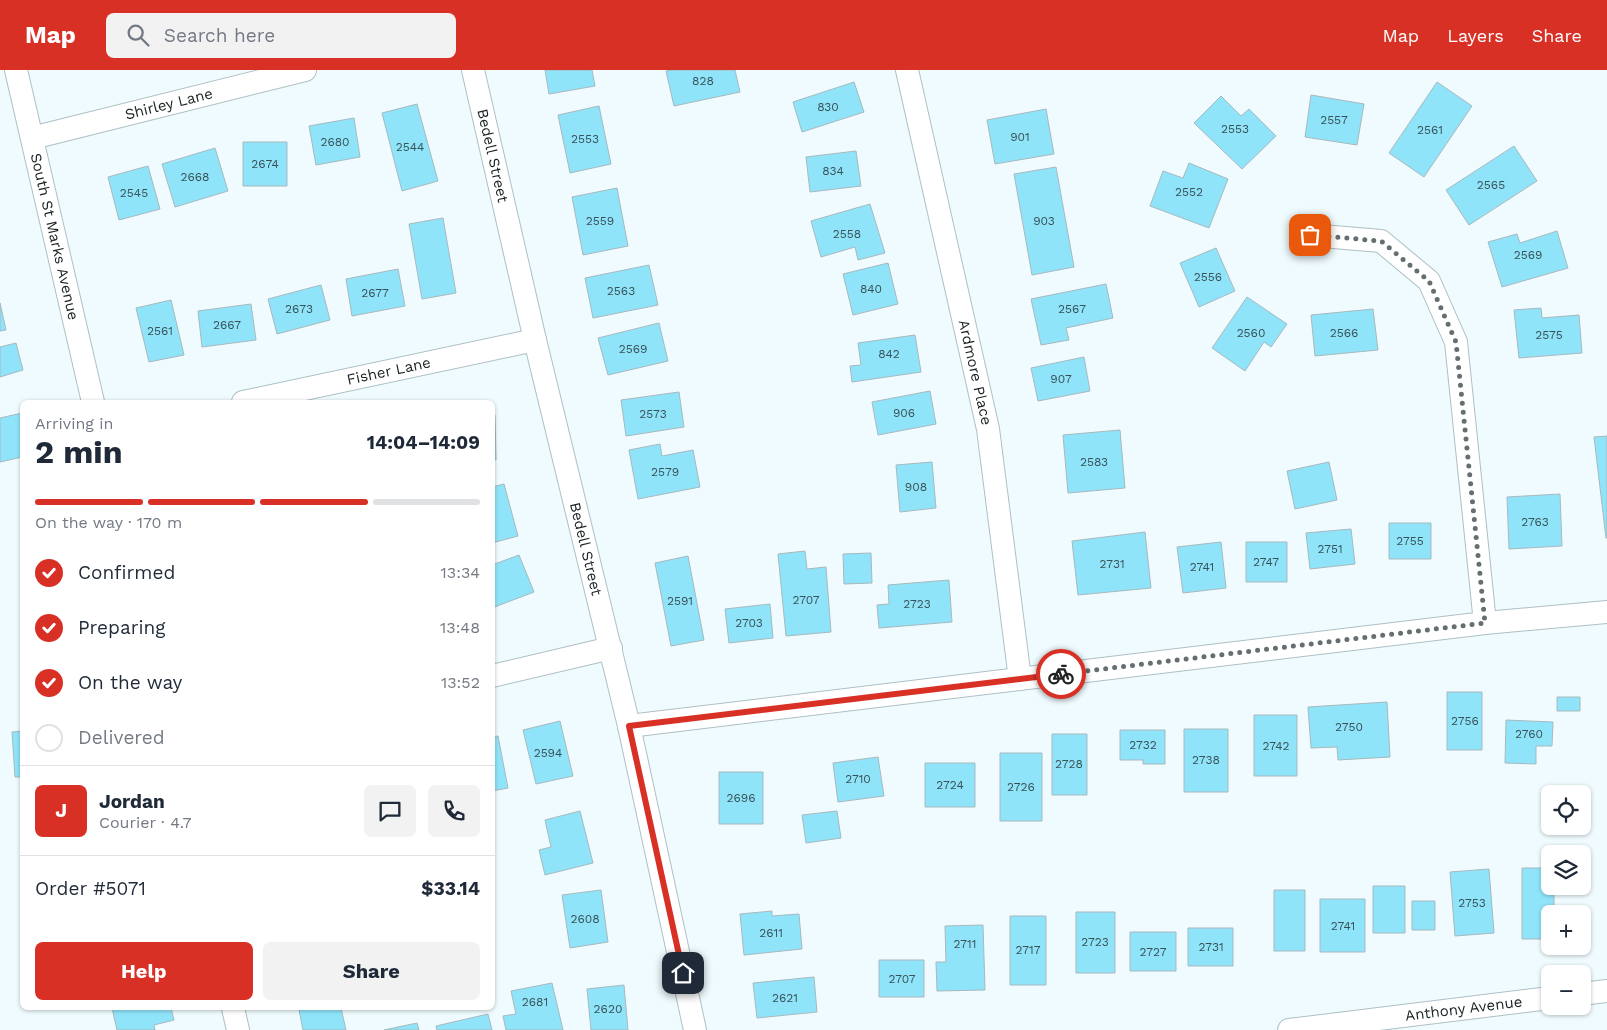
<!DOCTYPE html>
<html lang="en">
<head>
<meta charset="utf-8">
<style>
  :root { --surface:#fff; --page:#f2f2f3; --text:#1f2937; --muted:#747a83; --line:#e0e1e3; --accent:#d93025 }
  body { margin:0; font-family:"Work Sans",sans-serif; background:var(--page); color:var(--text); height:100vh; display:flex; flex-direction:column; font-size:19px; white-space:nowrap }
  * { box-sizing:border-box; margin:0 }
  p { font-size:16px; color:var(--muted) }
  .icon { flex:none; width:28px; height:28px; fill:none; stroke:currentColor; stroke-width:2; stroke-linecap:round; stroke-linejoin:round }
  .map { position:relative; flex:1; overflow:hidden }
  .sheet { position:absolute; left:20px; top:330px; width:475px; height:610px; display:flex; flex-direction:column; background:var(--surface); border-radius:8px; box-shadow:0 1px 4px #0004 }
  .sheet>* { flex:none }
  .controls { position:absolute; left:1541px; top:715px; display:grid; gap:10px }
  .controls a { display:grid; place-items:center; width:50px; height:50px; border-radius:8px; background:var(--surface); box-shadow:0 1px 4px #0004; font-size:25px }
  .pin { position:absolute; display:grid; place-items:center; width:42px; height:42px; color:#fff; margin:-21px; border-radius:10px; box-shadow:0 2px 8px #0006 }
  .courier { position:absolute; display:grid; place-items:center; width:50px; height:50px; margin:-25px; border:4px solid #d93025; border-radius:50%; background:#fff; color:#222; box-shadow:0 1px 6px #0007 }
  .headline em { font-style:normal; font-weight:700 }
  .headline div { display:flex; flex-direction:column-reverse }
  .headline { display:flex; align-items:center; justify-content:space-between; height:85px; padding:0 15px }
  h1 { font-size:32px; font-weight:700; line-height:38px }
  .bar { display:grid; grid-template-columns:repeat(4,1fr); gap:8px 5px; align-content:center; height:60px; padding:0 15px }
  .bar i { height:6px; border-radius:4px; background:var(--line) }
  .bar .on { background:var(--accent) }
  .bar p { grid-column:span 4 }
  .line { display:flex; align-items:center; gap:12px; padding:0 15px; border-top:1px solid var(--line) }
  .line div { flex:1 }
  .round { display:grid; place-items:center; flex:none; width:52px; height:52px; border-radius:8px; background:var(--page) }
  ol { padding:0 15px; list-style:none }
  li { display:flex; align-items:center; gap:15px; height:55px }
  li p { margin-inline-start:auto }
  li .icon { padding:5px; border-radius:50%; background:var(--accent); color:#fff; stroke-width:4 }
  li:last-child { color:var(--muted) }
  li i { width:28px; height:28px; border:2px solid var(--line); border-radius:50% }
  .action { display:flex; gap:10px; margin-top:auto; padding:10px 15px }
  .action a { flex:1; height:58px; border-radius:8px; background:var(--accent); color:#fff; font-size:20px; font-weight:700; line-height:58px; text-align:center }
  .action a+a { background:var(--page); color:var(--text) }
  header { display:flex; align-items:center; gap:30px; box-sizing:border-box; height:70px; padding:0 25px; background:var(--accent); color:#fff }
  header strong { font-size:24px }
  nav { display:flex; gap:28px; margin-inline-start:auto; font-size:18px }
  .search { width:350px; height:45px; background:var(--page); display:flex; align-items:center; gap:12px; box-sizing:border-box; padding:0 18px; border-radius:8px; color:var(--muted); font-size:19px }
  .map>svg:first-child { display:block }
  .building { fill:#90e4f9; stroke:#a7b9be }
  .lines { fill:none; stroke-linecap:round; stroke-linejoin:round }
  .street-casing { stroke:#adc0c5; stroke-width:24 }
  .street { stroke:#fff; stroke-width:22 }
  .done { stroke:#656e70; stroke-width:5; stroke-dasharray:0 9 }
  .route { stroke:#d93025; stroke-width:6 }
  .labels { text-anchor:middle; stroke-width:4.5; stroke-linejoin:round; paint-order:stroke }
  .number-label { font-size:12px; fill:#385259 }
  .street-label { font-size:15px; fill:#1b2224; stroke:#fff }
</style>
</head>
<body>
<header>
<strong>Map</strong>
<div class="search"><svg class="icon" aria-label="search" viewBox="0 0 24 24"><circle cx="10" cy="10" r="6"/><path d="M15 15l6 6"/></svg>Search here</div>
<nav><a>Map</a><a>Layers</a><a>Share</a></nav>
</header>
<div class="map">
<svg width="1607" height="960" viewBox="0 0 1607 960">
  <rect width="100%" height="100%" fill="#effbfe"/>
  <path class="building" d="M545,0H592L595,16L549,24Z
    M672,0H735L740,22L674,36L666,1Z
    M854,12L864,42L802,62L793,32Z
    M1437,12L1472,36L1424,107L1389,83Z
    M1311,25L1364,34L1357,75L1305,67Z
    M1221,26L1241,46L1249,39L1276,66L1242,99L1194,53Z
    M417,34L438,111L402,121L382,43Z
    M599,36L611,94L570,103L558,45Z
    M1046,39L1054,84L995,94L987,50Z
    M354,48L360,87L316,95L309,56Z
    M243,72H287V116H243Z
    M1514,76L1537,111L1469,155L1446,120Z
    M215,78L228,121L175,137L162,94Z
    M856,81L861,116L810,122L806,87Z
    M1189,93L1228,109L1209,158L1150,136L1163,101L1183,108Z
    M148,96L160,139L119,150L108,107Z
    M1056,97L1074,197L1032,205L1014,104Z
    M617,118L628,176L583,185L572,127Z
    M870,134L885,183L858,190L855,177L821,187L811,151Z
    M443,148L456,223L422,229L409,154Z
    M1557,161L1568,198L1502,217L1488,172L1517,164L1520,173Z
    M1216,178L1235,221L1199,237L1180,193Z
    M888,193L898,234L853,245L843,204Z
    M649,195L658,235L593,248L585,208Z
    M398,199L405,236L352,246L346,209Z
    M1106,214L1113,248L1066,258L1069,270L1041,275L1031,229Z
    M321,215L330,250L277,264L268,229Z
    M1247,227L1287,254L1271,277L1264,272L1245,301L1212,278Z
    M171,230L184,285L149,292L136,238Z
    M0,233L6,260L0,261Z
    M251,234L256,270L202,277L198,241Z
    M1541,238L1542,248L1579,245L1582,283L1519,288L1514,240Z
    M1373,239L1378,280L1315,286L1311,245Z
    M659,253L668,291L608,305L598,268Z
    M915,265L921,302L852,312L850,296L861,295L858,273Z
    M16,273L23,300L0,307V277Z
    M1084,287L1090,321L1038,331L1031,298Z
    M930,321L936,354L878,365L872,332Z
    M679,322L684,357L626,366L621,330Z
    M22,343V387L0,392V348Z
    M492,345H495L496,390H492Z
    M1120,360L1125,418L1068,423L1063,365Z
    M1607,366V468H1606L1594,367Z
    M660,374L662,386L693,380L700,417L638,429L629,380Z
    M932,392L936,438L900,442L896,395Z
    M1329,392L1337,430L1295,439L1287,401Z
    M504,414L518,466L492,473V417Z
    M1560,424L1562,476L1509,479L1507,427Z
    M1389,453H1431V489H1389Z
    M1351,459L1355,494L1310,499L1306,463Z
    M1145,462L1151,518L1078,525L1072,471Z
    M1221,472L1226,518L1183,523L1177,477Z
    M1246,472H1287V512H1246Z
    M805,481L807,499L826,497L831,562L786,566L778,484Z
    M871,483L872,513L844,514L843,484Z
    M519,485L534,522L492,538V495Z
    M688,486L704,570L671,576L655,493Z
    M949,510L952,552L879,558L877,535L889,534L888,515Z
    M770,534L773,568L729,573L725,539Z
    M1447,622H1482V680H1447Z
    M1557,627H1580V641H1557Z
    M1387,632L1390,687L1338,690L1337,677L1311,678L1308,637Z
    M1254,645H1297V706H1254Z
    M1506,650L1553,652L1552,676H1536V694L1505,693Z
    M560,651L573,706L536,714L523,660Z
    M1184,659H1228V722H1184Z
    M1120,660H1165V694H1143V690H1120Z
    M22,661V707H15L12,662Z
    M1052,664H1087V725H1052Z
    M498,666L508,718L492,721V667Z
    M1000,683H1042V751H1000Z
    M878,687L884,726L838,732L833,693Z
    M925,693H975V737H925Z
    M719,702H763V754H719Z
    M580,741L593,793L545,805L539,780L551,777L545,750Z
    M837,741L841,768L806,773L802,745Z
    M1522,798H1550V816H1554V844H1550V869H1522Z
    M1489,799L1494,863L1455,866L1450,802Z
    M1373,816H1405V863H1373Z
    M601,820L608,872L570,878L562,825Z
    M1274,820H1305V881H1274Z
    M1320,829H1365V882H1320Z
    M1412,831H1435V860H1412Z
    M772,841V846L799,844L802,879L744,885L740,844Z
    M1076,842H1115V903H1076Z
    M1010,846H1046V915H1010Z
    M983,855L985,920L937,921L936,892H946L945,856Z
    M1188,858H1233V896H1188Z
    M1130,862H1176V901H1130Z
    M879,890H924V927H879Z
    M814,907L817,942L757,948L753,913Z
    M552,913L563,960H506L503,946L516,944L511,921Z
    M624,915L628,960H591L587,919Z
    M112,938H171L174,950L154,955L155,960H117Z
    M310,938H341L346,960H303L299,940Z
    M488,944L492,960H437L436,956Z
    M417,953L419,960H384Z"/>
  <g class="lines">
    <g class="street-casing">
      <g id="street">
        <path id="s1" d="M16,0L93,332"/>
        <path id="s2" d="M473,0L535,270L629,656L695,960"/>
        <path id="s3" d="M907,0L988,359L1020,609"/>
        <path id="s4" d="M32,68L305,0"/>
        <path d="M1310,165L1381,171L1429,211L1456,272L1485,553"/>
        <path id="s5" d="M243,332L535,270"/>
        <path d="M492,606L611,578"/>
        <path d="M629,656L1485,553L1607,542"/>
        <path d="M1582,924L1607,921"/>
        <path d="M233,938L238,960"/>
        <path id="s6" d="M1289,960L1550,928"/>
      </g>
    </g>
    <use href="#street" class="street"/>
  </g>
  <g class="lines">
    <path class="done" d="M1061,604L1485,553L1456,272L1429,211L1381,171L1310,165"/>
    <path class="route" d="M683,903L629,656L1061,604"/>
  </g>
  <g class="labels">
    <g class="number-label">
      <text x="703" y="15">828</text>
      <text x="828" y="41">830</text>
      <text x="1334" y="54">2557</text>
      <text x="1235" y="63">2553</text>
      <text x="1430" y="64">2561</text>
      <text x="1020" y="71">901</text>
      <text x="585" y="73">2553</text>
      <text x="335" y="76">2680</text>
      <text x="410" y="81">2544</text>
      <text x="265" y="98">2674</text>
      <text x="833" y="105">834</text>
      <text x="195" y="111">2668</text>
      <text x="1491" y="119">2565</text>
      <text x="1189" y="126">2552</text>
      <text x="134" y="127">2545</text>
      <text x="600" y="155">2559</text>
      <text x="1044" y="155">903</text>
      <text x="847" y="168">2558</text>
      <text x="1528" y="189">2569</text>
      <text x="1208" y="211">2556</text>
      <text x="871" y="223">840</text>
      <text x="621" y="225">2563</text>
      <text x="375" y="227">2677</text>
      <text x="299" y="243">2673</text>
      <text x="1072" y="243">2567</text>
      <text x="227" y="259">2667</text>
      <text x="160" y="265">2561</text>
      <text x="1251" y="267">2560</text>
      <text x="1344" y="267">2566</text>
      <text x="1549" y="269">2575</text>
      <text x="633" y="283">2569</text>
      <text x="889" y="288">842</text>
      <text x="1061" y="313">907</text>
      <text x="904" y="347">906</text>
      <text x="653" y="348">2573</text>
      <text x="1094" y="396">2583</text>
      <text x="665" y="406">2579</text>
      <text x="916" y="421">908</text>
      <text x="1535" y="456">2763</text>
      <text x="1410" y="475">2755</text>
      <text x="1330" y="483">2751</text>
      <text x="1266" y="496">2747</text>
      <text x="1112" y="498">2731</text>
      <text x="1202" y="501">2741</text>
      <text x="806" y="534">2707</text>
      <text x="680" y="535">2591</text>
      <text x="917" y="538">2723</text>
      <text x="749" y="557">2703</text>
      <text x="1465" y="655">2756</text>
      <text x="1349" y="661">2750</text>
      <text x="1529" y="668">2760</text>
      <text x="1143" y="679">2732</text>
      <text x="1276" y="680">2742</text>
      <text x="548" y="687">2594</text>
      <text x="1206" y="694">2738</text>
      <text x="1069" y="698">2728</text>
      <text x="858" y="713">2710</text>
      <text x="950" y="719">2724</text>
      <text x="1021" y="721">2726</text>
      <text x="741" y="732">2696</text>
      <text x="1472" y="837">2753</text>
      <text x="585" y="853">2608</text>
      <text x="1343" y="860">2741</text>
      <text x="771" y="867">2611</text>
      <text x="1095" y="876">2723</text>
      <text x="965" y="878">2711</text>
      <text x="1211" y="881">2731</text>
      <text x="1028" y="884">2717</text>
      <text x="1153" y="886">2727</text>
      <text x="902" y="913">2707</text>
      <text x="785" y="932">2621</text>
      <text x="535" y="936">2681</text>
      <text x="608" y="943">2620</text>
    </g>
    <g class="street-label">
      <text dy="5" stroke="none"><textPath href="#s4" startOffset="141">Shirley Lane</textPath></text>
      <text dy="5" stroke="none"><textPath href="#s2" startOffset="88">Bedell Street</textPath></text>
      <text dy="5" stroke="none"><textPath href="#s1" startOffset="171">South St Marks Avenue</textPath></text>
      <text dy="5" stroke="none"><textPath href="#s5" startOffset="149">Fisher Lane</textPath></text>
      <text dy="5" stroke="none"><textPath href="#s3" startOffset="310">Ardmore Place</textPath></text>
      <text dy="5" stroke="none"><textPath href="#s2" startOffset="492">Bedell Street</textPath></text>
      <text dy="5" stroke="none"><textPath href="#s6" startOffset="176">Anthony Avenue</textPath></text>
    </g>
  </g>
</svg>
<div class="controls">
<a><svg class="icon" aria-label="locate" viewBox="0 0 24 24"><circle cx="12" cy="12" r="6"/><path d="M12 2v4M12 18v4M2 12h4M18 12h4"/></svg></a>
<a><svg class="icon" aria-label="layers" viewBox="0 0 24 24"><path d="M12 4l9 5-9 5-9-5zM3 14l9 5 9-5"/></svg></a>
<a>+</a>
<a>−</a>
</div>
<div class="pin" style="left:1310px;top:165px;background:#ea580c"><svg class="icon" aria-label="bag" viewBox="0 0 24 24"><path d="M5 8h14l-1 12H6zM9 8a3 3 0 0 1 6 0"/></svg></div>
<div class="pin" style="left:683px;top:903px;background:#1f2937"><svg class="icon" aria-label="home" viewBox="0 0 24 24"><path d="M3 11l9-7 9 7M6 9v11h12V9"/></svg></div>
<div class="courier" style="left:1061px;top:604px"><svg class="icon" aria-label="bike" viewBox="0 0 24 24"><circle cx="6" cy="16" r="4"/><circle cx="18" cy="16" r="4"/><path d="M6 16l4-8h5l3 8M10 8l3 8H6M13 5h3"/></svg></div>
<section class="sheet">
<div class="headline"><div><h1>2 min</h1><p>Arriving in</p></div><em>14:04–14:09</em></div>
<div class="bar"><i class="on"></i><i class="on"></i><i class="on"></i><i></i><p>On the way · 170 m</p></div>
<ol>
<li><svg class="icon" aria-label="check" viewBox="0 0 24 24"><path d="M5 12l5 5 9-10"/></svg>Confirmed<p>13:34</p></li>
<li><svg class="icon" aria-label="check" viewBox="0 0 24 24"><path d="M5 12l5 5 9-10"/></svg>Preparing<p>13:48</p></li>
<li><svg class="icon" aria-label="check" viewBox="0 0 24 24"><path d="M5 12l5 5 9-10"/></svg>On the way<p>13:52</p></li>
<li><i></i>Delivered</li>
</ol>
<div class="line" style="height:90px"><b class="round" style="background:var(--accent);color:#fff">J</b><div><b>Jordan</b><p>Courier · 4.7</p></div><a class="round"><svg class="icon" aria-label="chat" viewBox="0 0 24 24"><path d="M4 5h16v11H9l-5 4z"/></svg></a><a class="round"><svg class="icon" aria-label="phone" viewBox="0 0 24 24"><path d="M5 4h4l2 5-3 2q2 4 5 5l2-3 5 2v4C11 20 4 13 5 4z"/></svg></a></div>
<div class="line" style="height:65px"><div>Order #5071</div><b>$33.14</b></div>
<div class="action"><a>Help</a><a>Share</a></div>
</section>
</div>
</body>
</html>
